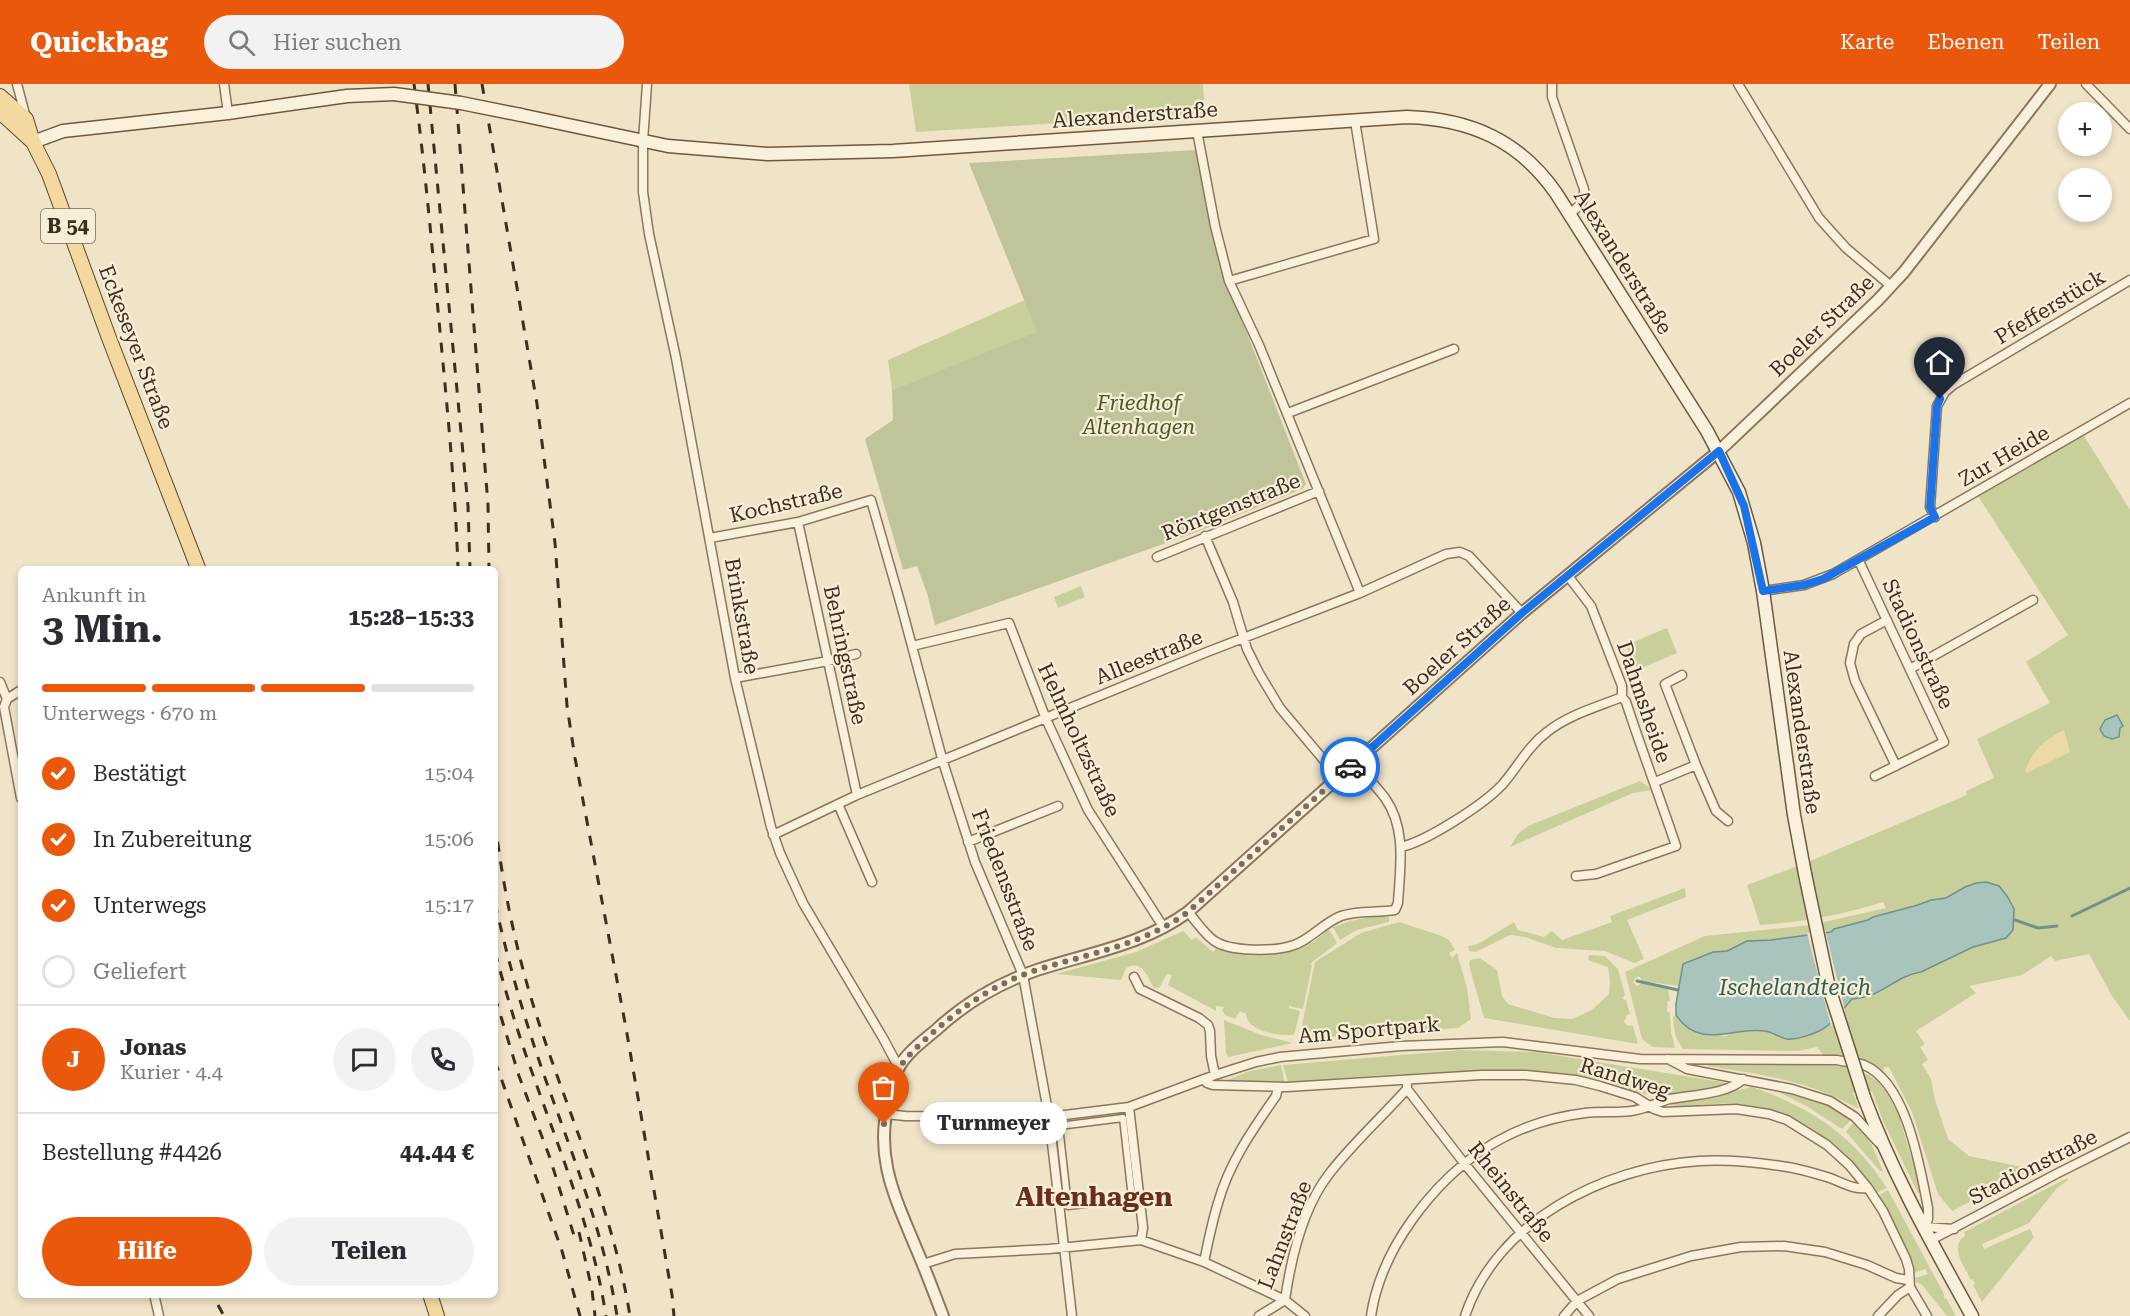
<!DOCTYPE html>
<html lang="de">
<head>
<meta charset="utf-8">
<style>
  :root { --surface:#fff; --page:#f2f2f3; --text:#2b2b33; --muted:#7c7c81; --line:#e1e1e2; --accent:#ea580c }
  body { margin:0; font-family:"Roboto Serif",serif; background:var(--page); color:var(--text); height:100vh; display:flex; flex-direction:column; font-size:22px; white-space:nowrap }
  * { box-sizing:border-box; margin:0 }
  p { font-size:20px; color:var(--muted) }
  .icon { flex:none; width:33px; height:33px; fill:none; stroke:currentColor; stroke-width:2; stroke-linecap:round; stroke-linejoin:round }
  .map { position:relative; flex:1; overflow:hidden }
  .details { position:absolute; left:18px; top:482px; width:480px; height:732px; display:flex; flex-direction:column; background:var(--surface); border-radius:9px; box-shadow:0 3px 9px #0003 }
  .details>* { flex:none }
  .tools { position:absolute; left:2058px; top:18px; display:grid; gap:12px }
  .tools a { display:grid; place-items:center; width:54px; height:54px; border-radius:50%; background:var(--surface); box-shadow:0 3px 9px #0003; font-size:30px }
  .pin { position:absolute; display:grid; place-items:center; width:51px; height:51px; color:#fff; margin:-62px -26px; border-radius:50% 50% 50% 0; rotate:-45deg; box-shadow:0 0 6px #0007 }
  .pin .icon { rotate:45deg }
  .courier { position:absolute; display:grid; place-items:center; width:60px; height:60px; margin:-30px; border:4px solid #1a73e8; border-radius:50%; background:#fff; color:#222; box-shadow:0 2px 8px #0007 }
  .bubble { position:absolute; height:42px; border-radius:21px; background:var(--surface); box-shadow:0 3px 9px #0003; font-size:20px; font-weight:700; line-height:42px; text-align:center }
  .summary em { font-style:normal; font-weight:700 }
  .summary div { display:flex; flex-direction:column-reverse }
  .summary { display:flex; align-items:center; justify-content:space-between; height:102px; padding:0 24px }
  h1 { font-size:39px; font-weight:700; line-height:45px }
  .bar { display:grid; grid-template-columns:repeat(4,1fr); gap:9px 6px; align-content:center; height:72px; padding:0 24px }
  .bar i { height:8px; border-radius:4px; background:var(--line) }
  .bar .selected { background:var(--accent) }
  .bar p { grid-column:span 4 }
  .line { display:flex; align-items:center; gap:15px; padding:0 24px; border-top:2px solid var(--line) }
  .line div { flex:1 }
  .round { display:grid; place-items:center; flex:none; width:63px; height:63px; border-radius:32px; background:var(--page) }
  ol { padding:0 24px; list-style:none }
  li { display:flex; align-items:center; gap:18px; height:66px }
  li p { margin-inline-start:auto }
  li .icon { padding:6px; border-radius:50%; background:var(--accent); color:#fff; stroke-width:4 }
  li:last-child { color:var(--muted) }
  li i { width:33px; height:33px; border:3px solid var(--line); border-radius:50% }
  .button { display:flex; gap:12px; margin-top:auto; padding:12px 24px }
  .button a { flex:1; height:69px; border-radius:36px; background:var(--accent); color:#fff; font-size:24px; font-weight:700; line-height:69px; text-align:center }
  .button a+a { background:var(--page); color:var(--text) }
  header { display:flex; align-items:center; gap:36px; box-sizing:border-box; height:84px; padding:0 30px; background:var(--accent); color:#fff }
  header strong { font-size:28px }
  nav { display:flex; gap:33px; margin-inline-start:auto; font-size:21px }
  .search { width:420px; height:54px; background:var(--page); display:flex; align-items:center; gap:15px; box-sizing:border-box; padding:0 21px; border-radius:33px; color:var(--muted); font-size:22px }
  .map>svg:first-child { display:block }
  .green { fill:#c9cf9b }
  .sand { fill:#ecd9a5 }
  .cemetery { fill:#bfc49a }
  .water { fill:#a9c4bc; stroke:#6f938a; stroke-width:1.5 }
  .pier { fill:#f0e4c8 }
  .lines { fill:none; stroke-linecap:round; stroke-linejoin:round }
  .stream { stroke:#6f938a; stroke-width:3 }
  .pedestrian-casing { stroke:#8d765c; stroke-width:9 }
  .minor-casing { stroke:#8d765c; stroke-width:11 }
  .tertiary-casing { stroke:#8d765c; stroke-width:14 }
  .secondary-casing { stroke:#6f573f; stroke-width:15 }
  .primary-casing { stroke:#5b4430; stroke-width:16 }
  .pedestrian { stroke:#faf1dc; stroke-width:6 }
  .minor { stroke:#faf1dc; stroke-width:8 }
  .tertiary { stroke:#faf1dc; stroke-width:10 }
  .secondary { stroke:#faf1dc; stroke-width:12 }
  .primary { stroke:#f3d9a0; stroke-width:14 }
  .rail { stroke:#3d2e20; stroke-width:3; stroke-dasharray:10 10; stroke-linecap:butt }
  .secondary-bridge-casing { stroke:#6f573f; stroke-width:15; stroke-linecap:butt }
  .secondary-bridge { stroke:#faf1dc; stroke-width:12 }
  .done { stroke:#7c6e5b; stroke-width:6; stroke-dasharray:0 10.8 }
  .route { stroke:#1a73e8; stroke-width:8 }
  .labels { text-anchor:middle; stroke-width:4.5; stroke-linejoin:round; paint-order:stroke }
  .shield { fill:#f7eed8; stroke:#756857; stroke-width:1.5 }
  .shield-label { font-size:20px; font-weight:bold; fill:#3d2e20 }
  .street-label { font-size:21px; fill:#3d2e20; stroke:#f7eed8 }
  .park-label { font-size:21px; font-style:italic; fill:#4d5a26; stroke:#f7eed8 }
  .water-label { font-size:22px; font-style:italic; fill:#2f5d5a; stroke:#f7eed8 }
  .district-label { font-size:27px; font-weight:bold; fill:#6b2e1e; stroke:#f7eed8 }
</style>
</head>
<body>
<header>
<strong>Quickbag</strong>
<div class="search"><svg class="icon" aria-label="search" viewBox="0 0 24 24"><circle cx="10" cy="10" r="6"/><path d="M15 15l6 6"/></svg>Hier suchen</div>
<nav><a>Karte</a><a>Ebenen</a><a>Teilen</a></nav>
</header>
<div class="map">
<svg width="2130" height="1232" viewBox="0 0 2130 1232">
  <rect width="100%" height="100%" fill="#f0e4c8"/>
  <path class="green" d="M909,0H1203L1205,30L916,48Z
    M1025,216L1038,248L892,306L888,276Z
    M2081,347L2130,426V937L2112,912L2089,870L2055,877L2051,872L2022,891L1969,902L1976,909L1916,947L1925,960L1920,963L1928,976L1922,980L1931,995L1935,1016L1948,1055L1969,1072L2032,1085L1952,1127L1938,1110L1912,1028L1889,983H1884L1883,991L1825,973L1817,963L1798,967L1683,965C1675,954 1674,947 1673,933L1676,931L1680,937L1713,950L1726,952L1734,948L1766,947L1787,955L1829,940L1852,915C1884,913 1894,892 1921,888L1973,863L2007,854L1965,803L1946,814L1931,816L1918,821L1873,833L1868,836L1834,845L1831,848L1771,856L1747,857L1727,867L1713,868L1683,880L1679,902L1642,897L1640,893H1637L1633,898L1637,902L1642,899L1668,905L1670,917H1668L1667,927L1670,929L1671,948L1675,964L1653,963L1642,955L1625,888L1705,852L1811,841L1886,824L1883,818C1842,831 1802,838 1760,841L1747,801L1803,780L1967,711L1966,707L1994,694L1977,655L2050,619L2026,578L2068,551L1976,409Z
    M1081,502L1085,513L1058,524L1054,513Z
    M1667,544L1677,569L1637,586L1626,561Z
    M1640,697L1653,706L1633,709L1510,763L1518,750L1528,742Z
    M1685,804L1686,813L1627,836L1644,875L1634,879L1605,867L1556,864L1525,853L1510,851L1476,868L1469,867L1468,862L1478,860L1514,838L1518,846L1544,853L1552,847L1562,856L1612,838L1610,832Z
    M1371,833H1389V838L1357,846L1340,856L1333,843L1350,837Z
    M1399,838L1442,852L1449,856L1455,866L1449,869L1452,874L1457,869L1467,904L1471,935L1458,944L1302,955L1300,951L1315,878L1361,849Z
    M1329,845L1337,859L1310,880L1312,881L1303,925L1289,922V924L1300,927L1294,951C1280,952 1247,948 1246,930L1240,927L1235,935L1225,931L1222,926L1224,923L1216,922V927L1168,901L1172,891L1167,890L1159,904H1154C1147,892 1142,875 1126,884L1121,896L1056,890L1136,868L1183,847L1192,856L1196,853L1213,868L1217,863L1234,868L1309,856L1312,859Z
    M1589,871L1605,872L1618,885L1625,911L1622,915L1626,916L1630,930L1627,931L1624,938L1627,941L1633,942L1638,960L1484,934L1469,881L1470,876L1480,874L1497,886L1502,912L1508,920L1554,934L1572,935L1592,926L1609,910L1610,897L1608,883L1588,876Z
    M1224,936L1261,951L1293,959L1228,973L1226,969Z
    M1461,966L1536,968L1728,999V1001L1655,1012L1635,1008L1571,991L1517,986L1383,991L1288,999L1283,981Z
    M1708,979L1843,982L1869,991L1878,998L1889,1012L1899,1032L1922,1109H1918L1883,1037L1872,1007L1853,1009L1859,1024H1857C1807,996 1763,991 1708,982Z
    M1281,981L1285,1000L1222,998L1250,987Z
    M1752,1003C1810,1023 1853,1051 1887,1104L1876,1109C1847,1062 1795,1024 1738,1020C1717,1018 1695,1022 1674,1022L1670,1020Z
    M1771,1004L1821,1018L1852,1035L1842,1045L1808,1023Z
    M1854,1037L1871,1059L1883,1087H1880L1846,1048Z
    M2067,1094L2068,1096L2057,1104L2029,1139L1982,1160L1984,1165L2030,1145L2034,1153L1982,1218L1973,1201L1975,1200L1973,1195L1971,1196C1964,1182 1949,1162 1965,1152L1964,1148Z
    M1888,1106L1944,1210V1215L1946,1214L1956,1232H1947L1922,1201L1916,1198L1915,1194L1928,1190L1925,1185L1914,1189L1911,1179L1878,1112Z"/>
  <path class="sand" d="M2064,646L2070,668L2027,689L2025,686C2034,665 2043,657 2064,646Z"/>
  <path class="cemetery" d="M1196,66L1218,175L1306,400L1302,405L1194,449L935,541L927,509L917,482L903,486L865,355L893,336L892,306L1037,248L969,79Z"/>
  <path class="water" d="M2117,631L2123,642L2120,644L2119,653L2112,655L2104,652L2100,645L2105,636Z
    M1986,798L1999,802L2007,812L2014,825L2013,846L2006,854L1973,863L1921,888C1894,892 1884,913 1852,915C1842,926 1832,941 1819,947C1811,951 1796,956 1787,955C1780,954 1773,948 1765,947C1733,942 1700,967 1676,931V920L1683,880L1713,868L1727,867L1747,857L1771,856L1831,848L1834,845L1868,836L1873,833L1918,821L1931,816L1946,814L1965,803L1976,799Z"/>
  <path class="pier" d="M1825,846L1845,927L1831,942L1807,849Z"/>
  <g class="lines">
    <path class="stream" d="M2072,832L2130,804
      M2015,836L2038,844L2057,842
      M1637,897L1678,906"/>
    <g class="pedestrian-casing">
      <path id="pedestrian" d="M1123,1034L1132,1114L1068,1122L1059,1042Z"/>
    </g>
    <g class="minor-casing">
      <path id="minor" d="M17,0L26,34
        M224,0L228,29
        M647,0L643,57V108L649,150L676,274L735,594L771,743L780,769L803,819L883,954L899,984
        M1552,0V13L1584,105C1585,118 1580,122 1569,130
        M1738,0L1819,134L1846,164L1891,202
        M2086,0L2130,45
        M1197,47L1215,142L1229,197L1259,261L1360,509
        M1229,197L1374,155L1355,37
        M1288,329L1454,265
        M1935,433L1930,423L1937,322L1945,308L1953,301L2130,196
        M798,438L857,711
        M1205,452L1233,518L1247,565L1259,589L1280,624L1338,693
        M710,454L798,438L871,416L901,521L943,678L975,778L1023,891L1049,1033L1072,1232
        M1157,473L1319,407
        M1859,477L1944,658L1875,692
        M1568,492L1591,522L1622,602V613L1626,618C1642,667 1660,714 1676,762L1596,790L1576,792
        M1763,507L1804,501L1833,490L2130,319
        M1887,536L1861,550L1854,560L1850,579L1855,597L1896,682
        M912,562L1009,539L1046,635L1088,726L1164,844
        M1910,585L2033,516
        M1682,591L1665,600L1696,681
        M735,594L828,577L856,570
        M0,598L7,615
        M21,606L7,615L4,623L21,714
        M1655,698L1696,681L1716,727L1728,737
        M838,720L872,798
        M773,751L857,711L1207,568L1360,509L1446,470L1460,468L1469,472L1522,529
        M968,758L1058,722
        M1401,763C1427,757 1483,721 1502,701C1517,684 1528,662 1547,648C1568,631 1597,623 1622,613
        M1188,828C1196,837 1203,848 1213,856C1229,868 1274,868 1294,861C1310,856 1323,839 1341,832C1358,826 1377,829 1395,826L1398,819C1400,784 1407,745 1385,714C1376,702 1365,691 1355,679
        M1134,893L1140,905L1199,934L1208,941L1210,947L1211,972L1215,991
        M1668,975L1687,985L1792,1005L1830,1017L1855,1033L1881,1061
        M1204,995L1207,999L1213,1001L1287,1003L1481,991H1526L1576,996L1600,1002L1635,1013L1654,1025L1663,1028L1736,1025L1769,1030L1787,1036L1827,1061L1849,1081L1868,1104L1883,1127L1906,1175L1909,1185L1910,1203L1927,1232
        M1407,1005L1464,1079L1589,1232
        M1129,1023L1143,1144L1141,1156
        M886,1030L905,1032L1049,1033L1129,1023L1215,991L1256,978L1280,973L1401,962L1503,958L1640,975L1837,976C1845,978 1856,978 1864,981C1907,999 1920,1083 1928,1124V1135L1925,1143L1954,1145
        M1931,1156L2058,1089L2130,1053
        M1204,1178C1208,1159 1212,1138 1218,1119C1229,1079 1253,1045 1276,1012L1278,1004
        M923,1180L955,1170L1049,1165L1141,1156L1204,1178L1285,1216L1305,1232
        M154,1210L159,1232
        M1259,1232L1285,1216C1291,1174 1302,1125 1329,1090C1352,1060 1381,1034 1407,1005V1001
        M1371,1232C1376,1198 1392,1164 1412,1136C1455,1076 1510,1038 1585,1029C1600,1027 1616,1029 1631,1027C1644,1026 1657,1018 1670,1015C1691,1011 1729,1010 1743,995
        M1465,1232C1497,1137 1604,1083 1699,1077C1727,1075 1754,1078 1781,1082C1797,1084 1814,1089 1830,1094C1843,1099 1854,1106 1868,1104
        M1564,1232L1577,1217L1618,1195L1691,1172L1741,1163L1784,1162L1825,1168L1867,1181L1896,1194L1908,1196
        M1878,1232L1898,1211L1910,1203"/>
    </g>
    <g class="tertiary-casing">
      <path id="tertiary" d="M943,1232C934,1209 926,1187 916,1164C895,1113 874,1073 889,1016C892,1006 894,995 898,985C905,970 923,957 936,946C965,919 999,899 1037,886C1089,869 1143,861 1188,828L1522,529L1719,367L1878,216L1904,188L2050,0"/>
    </g>
    <g class="secondary-casing">
      <path id="secondary" d="M521,31L668,62L767,70L893,67L1407,33C1470,35 1519,56 1556,109L1707,347L1739,408L1754,459L1763,507L1794,731L1805,790
        M33,58L63,47L228,29L347,12L394,10
        M1864,1013C1892,1089 1933,1161 1972,1232"/>
    </g>
    <g class="primary-casing">
      <path id="primary" d="M0,12L26,35L33,58L49,90L109,254L198,484
        M0,28L33,58
        M430,1210L437,1232"/>
    </g>
    <use href="#pedestrian" class="pedestrian"/>
    <use href="#minor" class="minor"/>
    <use href="#tertiary" class="tertiary"/>
    <use href="#secondary" class="secondary"/>
    <use href="#primary" class="primary"/>
    <path class="rail" d="M414,0C424,75 431,151 438,226C446,312 455,398 458,484
      M428,0L468,422L470,484
      M455,0L488,421L489,484
      M482,0L537,320L555,459L567,622L575,674L626,944L672,1211L674,1232
      M495,738C502,795 513,852 529,907C561,1016 612,1119 630,1232
      M495,819C508,877 524,934 544,991C572,1070 604,1149 617,1232
      M495,868C506,909 518,950 533,991C561,1070 593,1148 606,1232
      M495,913L519,992L550,1074L576,1158
      M495,977L562,1167L580,1232
      M579,1148L592,1206L595,1232
      M218,1221L224,1232"/>
    <g class="secondary-bridge-casing">
      <path id="secondary-bridge" d="M394,10L461,19L521,31
        M1805,790L1829,904L1864,1013"/>
    </g>
    <use href="#secondary-bridge" class="secondary-bridge"/>
  </g>
  <g class="lines">
    <path class="done" d="M884,1040C887,1025 891,996 900,983C907,972 918,962 928,953C961,923 997,898 1040,885C1091,869 1145,860 1188,828L1350,683"/>
    <path class="route" d="M1350,683L1522,529L1719,367L1744,422L1763,507L1804,501L1823,495L1935,433L1930,423L1931,410L1937,322L1940,315"/>
  </g>
  <g class="labels">
    <rect class="shield" x="41" y="125" width="54" height="34" rx="4.5"/>
    <g class="shield-label">
      <text x="68" y="149">B 54</text>
    </g>
    <g class="street-label">
      <text transform="translate(1135 31) rotate(-4)" y="7">Alexanderstraße</text>
      <text transform="translate(1623 178) rotate(58)" y="7">Alexanderstraße</text>
      <text transform="translate(2050 223) rotate(-31)" y="7">Pfefferstück</text>
      <text transform="translate(1822 242) rotate(-44)" y="7">Boeler Straße</text>
      <text transform="translate(136 263) rotate(69)" y="7">Eckeseyer Straße</text>
      <text transform="translate(2004 372) rotate(-30)" y="7">Zur Heide</text>
      <text transform="translate(786 419) rotate(-13)" y="7">Kochstraße</text>
      <text transform="translate(1231 423) rotate(-22)" y="7">Röntgenstraße</text>
      <text transform="translate(742 532) rotate(80)" y="7">Brinkstraße</text>
      <text transform="translate(1918 560) rotate(65)" y="7">Stadionstraße</text>
      <text transform="translate(1457 562) rotate(-42)" y="7">Boeler Straße</text>
      <text transform="translate(845 571) rotate(78)" y="7">Behringstraße</text>
      <text transform="translate(1149 573) rotate(-22)" y="7">Alleestraße</text>
      <text transform="translate(1644 618) rotate(71)" y="7">Dahmsheide</text>
      <text transform="translate(1802 648) rotate(82)" y="7">Alexanderstraße</text>
      <text transform="translate(1079 656) rotate(65)" y="7">Helmholtzstraße</text>
      <text transform="translate(1005 796) rotate(69)" y="7">Friedensstraße</text>
      <text transform="translate(1369 946) rotate(-5)" y="7">Am Sportpark</text>
      <text transform="translate(1625 994) rotate(17)" y="7">Randweg</text>
      <text transform="translate(2033 1083) rotate(-27)" y="7">Stadionstraße</text>
      <text transform="translate(1511 1108) rotate(51)" y="7">Rheinstraße</text>
      <text transform="translate(1285 1151) rotate(-69)" y="7">Lahnstraße</text>
    </g>
    <g class="park-label">
      <text x="1139" y="326">Friedhof<tspan x="1139" dy="24">Altenhagen</tspan></text>
    </g>
    <g class="water-label">
      <text x="1795" y="911">Ischelandteich</text>
    </g>
    <g class="district-label">
      <text x="1094" y="1122">Altenhagen</text>
    </g>
  </g>
</svg>
<div class="tools">
<a>+</a>
<a>−</a>
</div>
<div class="pin" style="left:884px;top:1040px;background:#ea580c"><svg class="icon" aria-label="bag" viewBox="0 0 24 24"><path d="M5 8h14l-1 12H6zM9 8a3 3 0 0 1 6 0"/></svg></div>
<div class="pin" style="left:1940px;top:315px;background:#1f2937"><svg class="icon" aria-label="home" viewBox="0 0 24 24"><path d="M3 11l9-7 9 7M6 9v11h12V9"/></svg></div>
<div class="courier" style="left:1350px;top:683px"><svg class="icon" aria-label="car" viewBox="0 0 24 24"><path d="M5 17H2v-5l4-1 3-4h7l3 4 3 1v5h-3M9 17h6M6 11h13"/><circle cx="7" cy="17" r="2"/><circle cx="17" cy="17" r="2"/></svg></div>
<div class="bubble" style="left:920px;top:1018px;width:147px">Turnmeyer</div>
<section class="details">
<div class="summary"><div><h1>3 Min.</h1><p>Ankunft in</p></div><em>15:28–15:33</em></div>
<div class="bar"><i class="selected"></i><i class="selected"></i><i class="selected"></i><i></i><p>Unterwegs · 670 m</p></div>
<ol>
<li><svg class="icon" aria-label="check" viewBox="0 0 24 24"><path d="M5 12l5 5 9-10"/></svg>Bestätigt<p>15:04</p></li>
<li><svg class="icon" aria-label="check" viewBox="0 0 24 24"><path d="M5 12l5 5 9-10"/></svg>In Zubereitung<p>15:06</p></li>
<li><svg class="icon" aria-label="check" viewBox="0 0 24 24"><path d="M5 12l5 5 9-10"/></svg>Unterwegs<p>15:17</p></li>
<li><i></i>Geliefert</li>
</ol>
<div class="line" style="height:108px"><b class="round" style="background:var(--accent);color:#fff">J</b><div><b>Jonas</b><p>Kurier · 4.4</p></div><a class="round"><svg class="icon" aria-label="chat" viewBox="0 0 24 24"><path d="M4 5h16v11H9l-5 4z"/></svg></a><a class="round"><svg class="icon" aria-label="phone" viewBox="0 0 24 24"><path d="M5 4h4l2 5-3 2q2 4 5 5l2-3 5 2v4C11 20 4 13 5 4z"/></svg></a></div>
<div class="line" style="height:78px"><div>Bestellung #4426</div><b>44.44 €</b></div>
<div class="button"><a>Hilfe</a><a>Teilen</a></div>
</section>
</div>
</body>
</html>
